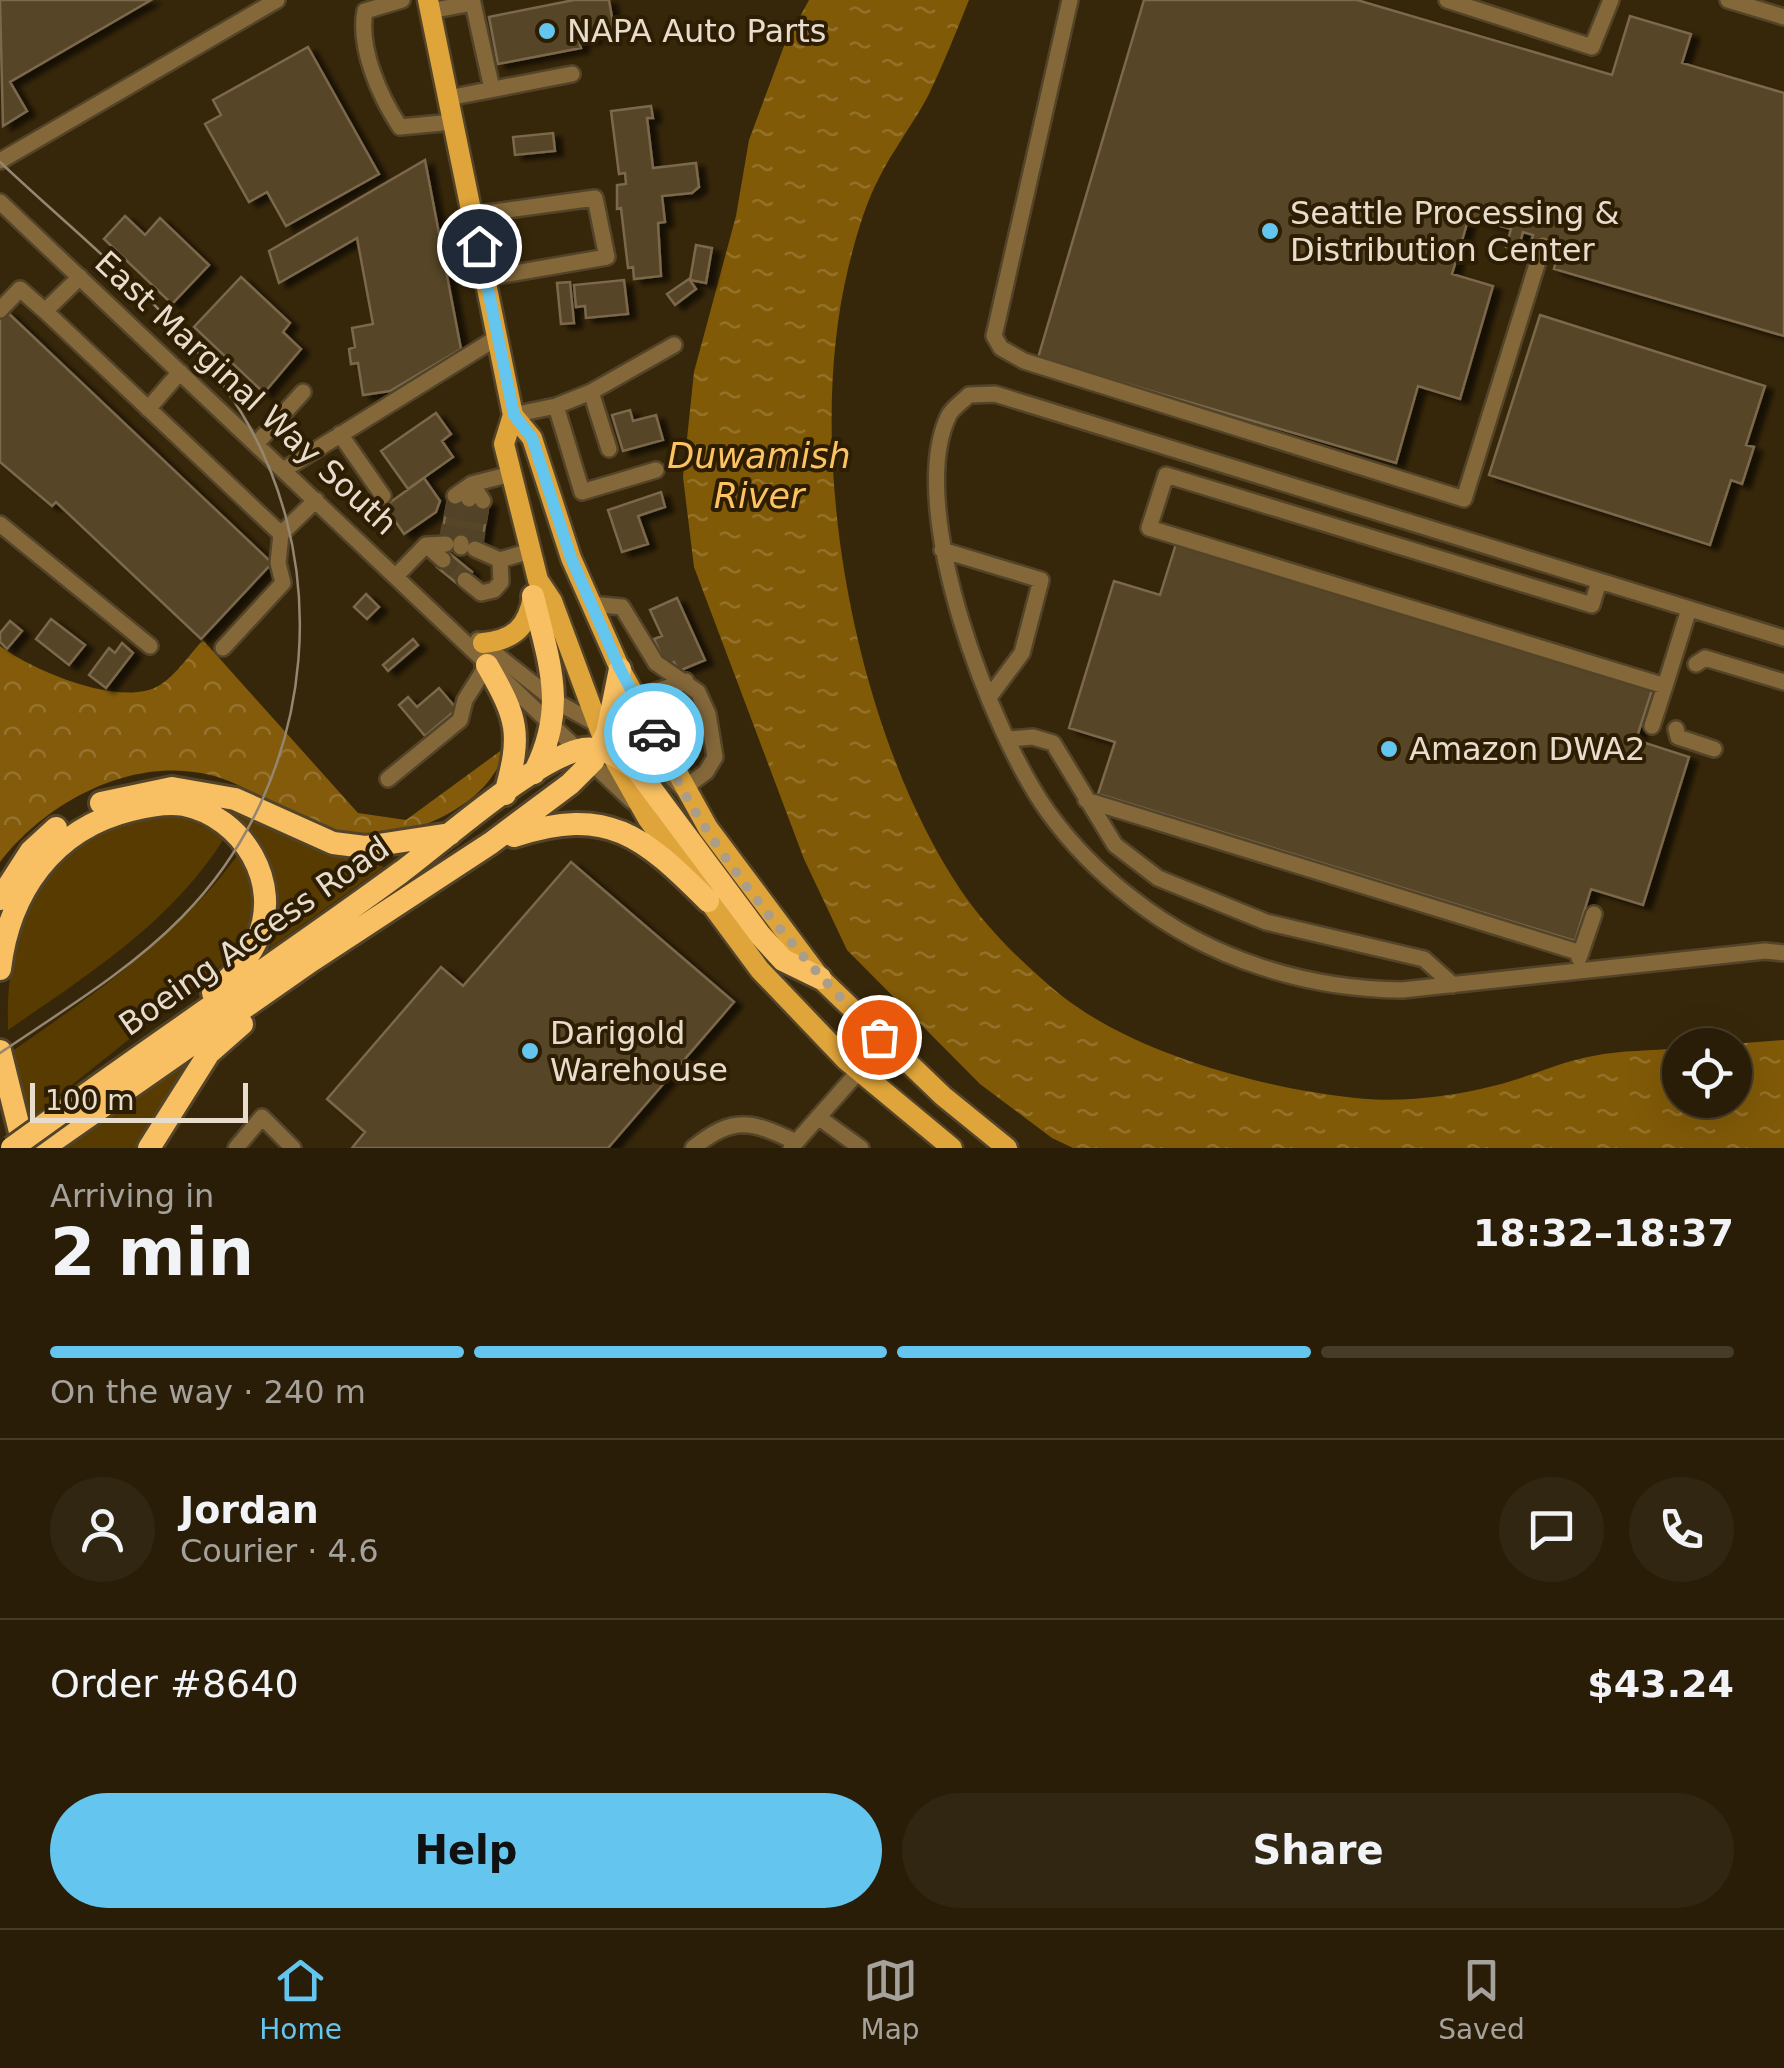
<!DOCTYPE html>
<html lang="en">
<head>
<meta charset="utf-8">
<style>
  :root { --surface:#291d08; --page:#312612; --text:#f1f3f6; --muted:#a5a29c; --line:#453b29; --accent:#64c5ee }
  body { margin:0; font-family:"DejaVu Sans",sans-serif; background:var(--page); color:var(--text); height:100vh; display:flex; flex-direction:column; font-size:38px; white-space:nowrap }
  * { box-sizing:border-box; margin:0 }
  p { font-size:32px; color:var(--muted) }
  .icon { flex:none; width:55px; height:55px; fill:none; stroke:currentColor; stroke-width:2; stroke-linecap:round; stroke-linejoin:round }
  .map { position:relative; height:1148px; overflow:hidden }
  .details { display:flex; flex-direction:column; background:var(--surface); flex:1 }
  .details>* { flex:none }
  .buttons { position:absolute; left:1662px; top:1028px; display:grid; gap:20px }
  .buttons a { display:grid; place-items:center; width:90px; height:90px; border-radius:50%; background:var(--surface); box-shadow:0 10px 40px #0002,0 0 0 2px var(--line); font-size:50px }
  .scale { position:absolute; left:30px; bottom:25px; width:218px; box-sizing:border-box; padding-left:10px; border:5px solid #e8ddcd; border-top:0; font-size:28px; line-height:35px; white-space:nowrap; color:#e8ddcd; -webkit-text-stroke:8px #2d1d02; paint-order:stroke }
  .pin { position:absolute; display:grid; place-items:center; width:85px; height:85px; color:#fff; margin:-42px; border:5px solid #fff; border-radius:50%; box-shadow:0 2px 10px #0007 }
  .courier { position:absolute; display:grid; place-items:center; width:100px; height:100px; margin:-50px; border:8px solid #64c5ee; border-radius:50%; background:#fff; color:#222; box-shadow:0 2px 12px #0007 }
  .headline em { font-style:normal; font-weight:700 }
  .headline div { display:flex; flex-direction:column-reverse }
  .headline { display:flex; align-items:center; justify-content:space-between; height:170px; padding:0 50px }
  h1 { font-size:65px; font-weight:700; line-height:75px }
  .bar { display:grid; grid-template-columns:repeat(4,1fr); gap:15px 10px; align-content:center; height:120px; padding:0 50px }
  .bar i { height:12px; border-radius:8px; background:var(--line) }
  .bar .on { background:var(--accent) }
  .bar p { grid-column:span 4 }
  .line { display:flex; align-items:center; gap:25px; padding:0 50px; border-top:2px solid var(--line) }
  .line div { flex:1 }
  .round { display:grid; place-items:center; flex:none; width:105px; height:105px; border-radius:52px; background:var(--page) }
  .action { display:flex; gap:20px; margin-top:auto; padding:20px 50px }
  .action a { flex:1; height:115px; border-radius:60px; background:var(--accent); color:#111; font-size:40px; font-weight:700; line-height:115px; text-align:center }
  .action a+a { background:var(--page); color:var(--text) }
  .dock { display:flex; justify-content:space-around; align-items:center; height:140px; border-top:2px solid var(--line); background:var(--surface); font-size:28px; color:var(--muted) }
  .dock a { display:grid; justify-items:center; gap:5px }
  .dock .on { color:var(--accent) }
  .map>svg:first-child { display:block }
  .green { fill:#573b01 }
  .forest { fill:url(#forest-crowns) }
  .water { fill:url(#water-ripples) }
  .building { fill:#564428; stroke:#7b684b; stroke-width:2.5; filter:url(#shadow) }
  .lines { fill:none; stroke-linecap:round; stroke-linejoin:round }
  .minor-tunnel { stroke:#524227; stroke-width:15; stroke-dasharray:15 8; stroke-linecap:butt }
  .minor-casing { stroke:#534429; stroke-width:20 }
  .major-casing { stroke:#534429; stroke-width:25 }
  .highway-casing { stroke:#534429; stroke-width:28 }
  .minor { stroke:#84683a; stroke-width:15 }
  .major { stroke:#dfa43a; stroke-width:20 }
  .highway { stroke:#f8c062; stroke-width:22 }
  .tram { stroke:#948670; stroke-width:2.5 }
  .highway-bridge-casing { stroke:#534429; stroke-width:28; stroke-linecap:butt }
  .highway-bridge { stroke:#f8c062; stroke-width:22 }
  .done { stroke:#aa9d89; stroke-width:10; stroke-dasharray:0 18 }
  .route { stroke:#64c5ee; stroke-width:12 }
  .poi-dot { fill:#64c5ee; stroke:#2d1d02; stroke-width:4 }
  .labels { text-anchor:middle; stroke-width:8; stroke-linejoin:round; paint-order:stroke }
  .poi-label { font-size:32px; fill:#e8ddcd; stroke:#2d1d02; text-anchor:start }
  .street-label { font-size:32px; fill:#e8ddcd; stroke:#2d1d02 }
  .water-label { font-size:35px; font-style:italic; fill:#fdc363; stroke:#2d1d02 }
</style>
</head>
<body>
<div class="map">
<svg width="1784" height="1148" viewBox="0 0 1784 1148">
  <defs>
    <pattern id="forest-crowns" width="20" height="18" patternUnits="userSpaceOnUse" patternTransform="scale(2.5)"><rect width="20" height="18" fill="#835b0b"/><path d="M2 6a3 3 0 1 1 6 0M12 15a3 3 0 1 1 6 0" fill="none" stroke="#95722d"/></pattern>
    <pattern id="water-ripples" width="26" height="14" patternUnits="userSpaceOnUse" patternTransform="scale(2.5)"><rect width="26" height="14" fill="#815a08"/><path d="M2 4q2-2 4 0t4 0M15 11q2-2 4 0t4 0" fill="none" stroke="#93712b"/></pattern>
    <filter id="shadow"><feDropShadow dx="8" dy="4.5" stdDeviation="2.5" flood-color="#0009"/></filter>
  </defs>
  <rect width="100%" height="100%" fill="#37270a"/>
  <path class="green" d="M222,808L305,843L366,855L367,861L384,867L270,948C287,894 273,838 222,808Z
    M151,816H180L225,837C172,922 89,974 8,1030C6,919 38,844 151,816Z
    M240,852C260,885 255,915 242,949L28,1120L11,1052C97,992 177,938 240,852Z
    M202,1046L135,1148H65Z"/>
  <path class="forest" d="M203,640L358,813L406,820L503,749L506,752C491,784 475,799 444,816C394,842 340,838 290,814C269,804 250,789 229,781C146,748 50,797 0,862V646C32,670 122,709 160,685C176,675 190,654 203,640Z"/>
  <path class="water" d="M809,0H969C956,32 943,65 928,96C913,124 893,150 879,178C865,204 855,240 848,269C803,455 854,730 960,889C986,928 1025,966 1062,996C1136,1054 1262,1088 1355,1098C1399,1103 1450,1097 1493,1086C1527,1078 1559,1062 1593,1056C1621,1050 1652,1051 1680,1048V1100H1735V1045H1719L1784,1040V1148H1073L1052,1138L980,1084L847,950L804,859L694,567L683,477L694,372L736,216L749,140L784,46Z"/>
  <path class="building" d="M0,0H151L10,82L27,111L3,126Z
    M574,0H609L614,29L593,33L594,39L579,41L581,48L498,64L489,17Z
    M1144,0H1357L1612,75L1630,16L1691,34L1682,63L1784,93V336L1554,269L1560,246L1542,241L1537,256L1528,253L1533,235L1523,232L1518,251L1506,247L1511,229L1469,217L1452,274L1493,286L1460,399L1418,386L1396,463L1038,358Z
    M308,47L379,174L286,226L267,192L249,202L205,124L221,115L213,100Z
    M651,106L653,118H647L653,168L696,163L699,187L692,193L662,196L665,222L658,223L661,276L634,279L633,267L628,268L621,208L617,209V185L626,184L625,173L619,174L611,111Z
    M553,133L555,151L515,155L513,137Z
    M425,160L461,349L390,391L363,395L358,363L351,364L349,349L355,347L352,328L373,324L357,238L279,283L269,251Z
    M125,216L145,235L160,218L209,265L172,304L104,239Z
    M696,245L712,248L706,283L690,280Z
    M241,277L290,323L283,332L301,349L264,393L194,327Z
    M689,279L696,289L675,305L667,294Z
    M624,280L628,314L586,318L585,306L576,307L574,285Z
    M570,282L574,323L561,324L557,283Z
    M6,311L272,563L201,639L56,502L52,506L0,462V318Z
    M1540,315L1765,386L1746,445L1754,447L1742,484L1731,480L1710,545L1489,475Z
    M630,410L633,421L656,415L663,440L623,451L612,415Z
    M436,413L451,434L442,441L453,457L408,489L381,451Z
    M424,478L440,501L436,512L404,534L385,506Z
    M661,492L665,507L638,516L648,544L622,552L608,510Z
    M449,495L489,502L481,547L441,539Z
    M1176,544L1652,690L1636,740L1689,757L1643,905L1591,889L1575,941L1098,794L1115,742L1069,728L1114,581L1160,595Z
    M449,553L472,572L460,586L437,567Z
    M366,594L379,607L367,619L354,607Z
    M677,598L705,660L679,671L674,662L666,666L654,639L662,636L650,610Z
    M51,619L85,645L69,665L36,639Z
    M10,621L22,631L7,649L0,642V633Z
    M413,639L418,645L388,671L383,665Z
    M122,643L133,653L106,688L89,675L109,648L115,653Z
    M439,688L457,709L425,736L399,705L408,697L417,707Z
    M571,862L734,1002L608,1148H352L365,1132L327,1099L441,967L463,986Z"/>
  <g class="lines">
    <path class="minor-tunnel" d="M446,540L455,496
      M461,543L469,499
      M476,546L483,501
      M443,560L465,580"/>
    <g class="minor-casing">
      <path id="minor" d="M402,0L365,11C358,48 380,97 400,127L453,122
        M1070,0L994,336L1001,348L1024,361L1464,499L1543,245
        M1447,0L1592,47L1611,0
        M1728,0L1784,17
        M430,11L473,3L492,89
        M448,98L572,74
        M0,161L277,0
        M0,202L632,801
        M472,215L595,198L607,257L485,278
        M0,310L20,289L45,311L80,277
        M45,311L281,534L278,563L283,583L223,648
        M591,392L674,345
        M556,406L582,492L656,470
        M148,409L180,372
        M513,415L556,406L591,392L609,449
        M340,434L383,496
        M258,442L303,392
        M285,469L498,337
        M455,496L472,484L511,474
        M469,499L472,484L483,501
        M0,524L150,646
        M281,534L316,500
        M426,545L443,560
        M461,547V543
        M475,549L500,560L530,551
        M942,550L1041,580L1022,653L990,696
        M396,576L426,545L446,544
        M465,580L481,593L494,590L501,582L500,560
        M1599,581L1592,605L1166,475L1149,528L1665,686L1689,609
        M1784,638L995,394L969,395C962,402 951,409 948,417C905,509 992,734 1048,812C1071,844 1102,875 1133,899C1209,959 1306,989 1402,990L1765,951L1784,953
        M478,640L555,701L645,751L683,789L706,772L715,757L708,714L698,692L656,663L622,607L590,604
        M1696,664L1705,658L1784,682
        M635,698L686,681
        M1652,726L1665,686
        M1676,729L1678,737L1714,749
        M1010,739L1033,737L1053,743L1115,845L1158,878L1266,922L1424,959L1453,985
        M388,779L460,720L465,700L487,665
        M1086,800L1581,953
        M1579,958L1594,914
        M818,1117L861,1148
        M236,1148L262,1117L293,1148
        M693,1148C734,1115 751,1121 796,1142
        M791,1148L859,1071"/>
    </g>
    <g class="major-casing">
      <path id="major" d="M428,0L513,415L532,438L571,558L620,669L708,828L820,978L943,1096L1007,1148
        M513,415L504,444L538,580L552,601L604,741L648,819L760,970L846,1060L952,1148
        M483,643C514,640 528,627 533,596"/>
    </g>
    <g class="highway-casing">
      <path id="highway" d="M533,596C549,663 568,707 534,773
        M487,665C518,719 522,733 505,794
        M101,803L172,788L235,799L333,843L365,847L450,834
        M514,836C608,805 643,836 708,901
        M0,899L31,851L56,828
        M0,969C9,892 53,829 131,810C147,806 167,802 184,805C243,817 283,883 257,940C247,962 230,978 213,993
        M0,1051L24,1148
        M62,1112C173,1031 288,955 400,873C442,842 535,758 583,749C605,746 622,759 638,771L760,935L783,960L820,978
        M43,1148L311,961L491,843L570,784L593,761L607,733L620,669
        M149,1148L209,1053L242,1024"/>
    </g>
    <use href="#minor" class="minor"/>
    <use href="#major" class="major"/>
    <use href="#highway" class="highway"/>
    <path class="tram" d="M0,162C76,234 164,302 225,388C340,548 320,777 182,917C129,971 62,1011 0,1053"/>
    <g class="highway-bridge-casing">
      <path id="highway-bridge" d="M12,1148L62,1112"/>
    </g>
    <use href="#highway-bridge" class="highway-bridge"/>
  </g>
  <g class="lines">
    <path class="done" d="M654,733C665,751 672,770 682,789C731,876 808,967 879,1037"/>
    <path class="route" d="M479,246L514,415L532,438L571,558L620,669L654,733"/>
  </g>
  <g class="poi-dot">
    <circle cx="547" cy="31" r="10"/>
    <circle cx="1270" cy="231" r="10"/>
    <circle cx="1389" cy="749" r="10"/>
    <circle cx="530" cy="1051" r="10"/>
  </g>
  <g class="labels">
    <g class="poi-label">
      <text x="567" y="42">NAPA Auto Parts</text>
      <text x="1290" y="224">Seattle Processing &amp;<tspan x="1290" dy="37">Distribution Center</tspan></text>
      <text x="1409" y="760">Amazon DWA2</text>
      <text x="550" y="1044">Darigold<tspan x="550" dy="37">Warehouse</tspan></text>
    </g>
    <g class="street-label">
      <text transform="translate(246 393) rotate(43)" y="11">East Marginal Way South</text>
      <text transform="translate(254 936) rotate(-35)" y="11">Boeing Access Road</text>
    </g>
    <g class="water-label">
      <text x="759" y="468">Duwamish<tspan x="759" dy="40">River</tspan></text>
    </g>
  </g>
</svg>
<div class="buttons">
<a><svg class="icon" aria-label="locate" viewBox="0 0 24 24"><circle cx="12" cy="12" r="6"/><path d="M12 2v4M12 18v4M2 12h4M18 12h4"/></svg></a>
</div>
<div class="scale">100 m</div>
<div class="pin" style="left:879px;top:1037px;background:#ea580c"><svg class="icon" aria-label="bag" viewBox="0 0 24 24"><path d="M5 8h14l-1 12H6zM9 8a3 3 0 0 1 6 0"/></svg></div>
<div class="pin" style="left:479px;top:246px;background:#1f2937"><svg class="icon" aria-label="home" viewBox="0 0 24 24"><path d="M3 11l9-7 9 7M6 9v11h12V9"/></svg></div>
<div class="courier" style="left:654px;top:733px"><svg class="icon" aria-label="car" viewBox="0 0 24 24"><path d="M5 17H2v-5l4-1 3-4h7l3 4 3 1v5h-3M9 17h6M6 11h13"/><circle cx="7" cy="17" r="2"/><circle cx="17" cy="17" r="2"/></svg></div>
</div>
<section class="details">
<div class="headline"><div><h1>2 min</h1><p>Arriving in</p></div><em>18:32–18:37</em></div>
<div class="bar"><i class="on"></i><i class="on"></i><i class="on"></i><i></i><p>On the way · 240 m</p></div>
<div class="line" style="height:180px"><a class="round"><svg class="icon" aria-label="person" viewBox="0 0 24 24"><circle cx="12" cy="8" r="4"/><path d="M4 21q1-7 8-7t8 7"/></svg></a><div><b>Jordan</b><p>Courier · 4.6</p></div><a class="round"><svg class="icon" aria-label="chat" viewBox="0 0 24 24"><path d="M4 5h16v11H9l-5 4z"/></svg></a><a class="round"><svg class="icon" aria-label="phone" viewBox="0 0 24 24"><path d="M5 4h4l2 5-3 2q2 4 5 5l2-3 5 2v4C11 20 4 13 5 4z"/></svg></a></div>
<div class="line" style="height:130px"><div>Order #8640</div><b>$43.24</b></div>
<div class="action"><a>Help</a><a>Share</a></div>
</section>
<nav class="dock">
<a class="on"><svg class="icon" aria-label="home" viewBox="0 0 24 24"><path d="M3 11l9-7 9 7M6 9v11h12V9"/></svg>Home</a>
<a><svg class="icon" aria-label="map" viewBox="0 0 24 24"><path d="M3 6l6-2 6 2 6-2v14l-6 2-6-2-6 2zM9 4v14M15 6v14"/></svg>Map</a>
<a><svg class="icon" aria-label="saved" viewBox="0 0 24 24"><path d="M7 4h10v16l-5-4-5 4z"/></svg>Saved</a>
</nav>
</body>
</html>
